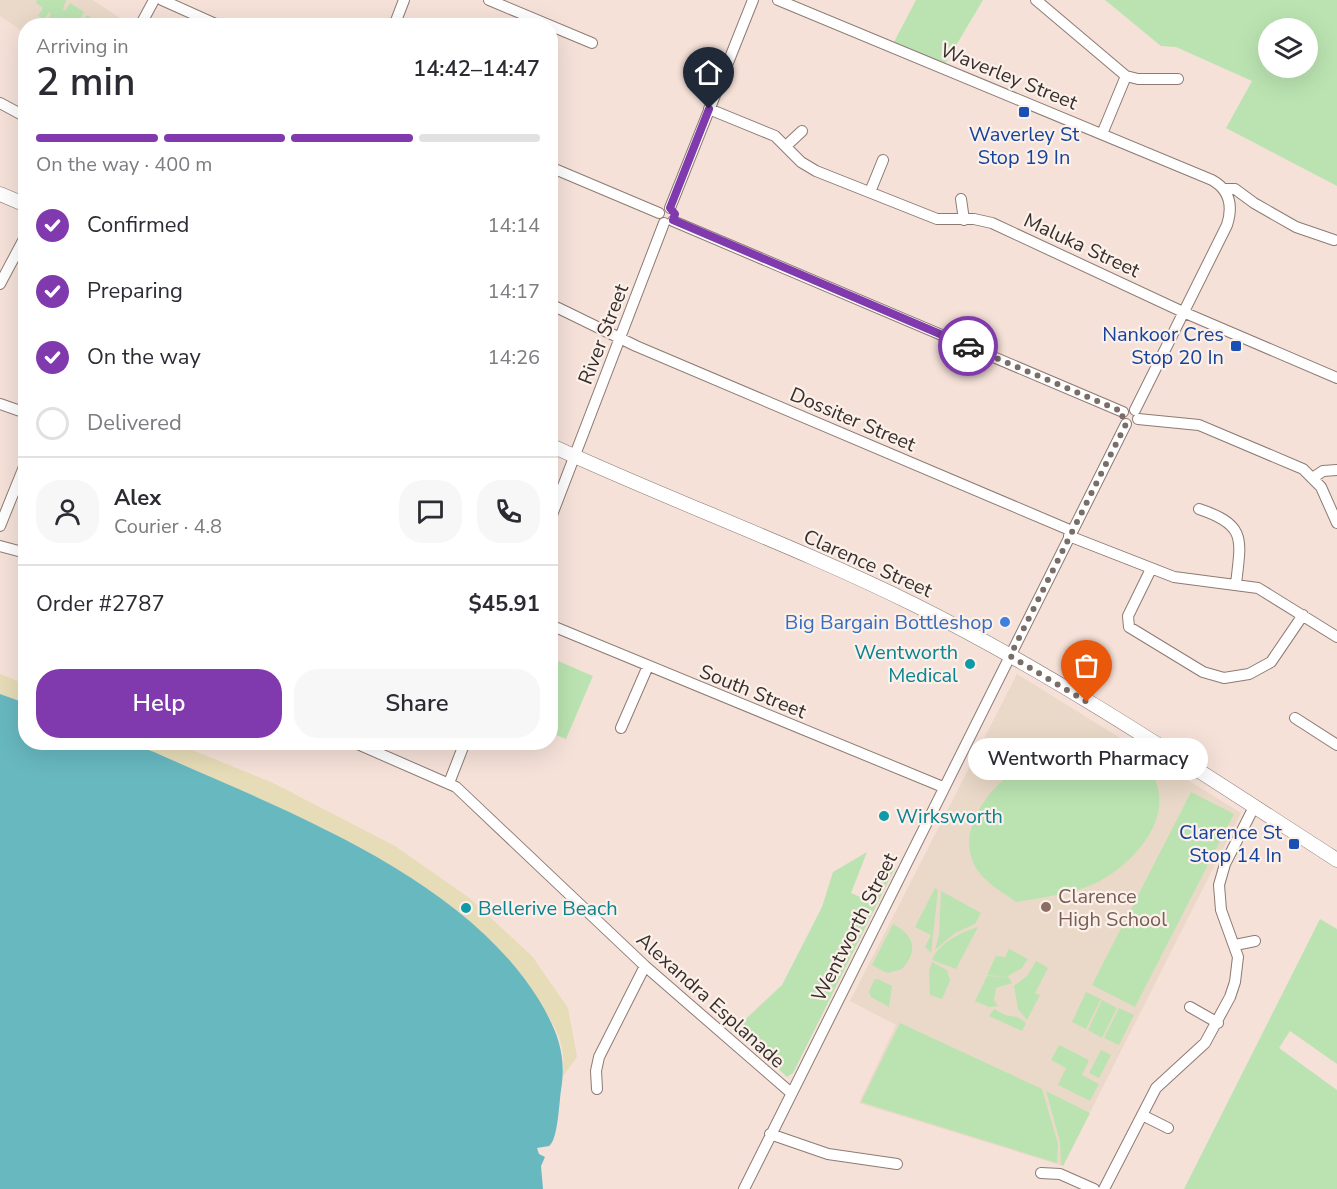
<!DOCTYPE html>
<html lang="en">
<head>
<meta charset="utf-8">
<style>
  :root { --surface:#fff; --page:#f7f7f7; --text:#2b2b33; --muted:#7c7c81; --line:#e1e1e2; --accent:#813aad }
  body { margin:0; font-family:"Nunito Sans",sans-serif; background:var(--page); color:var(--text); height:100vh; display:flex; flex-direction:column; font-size:22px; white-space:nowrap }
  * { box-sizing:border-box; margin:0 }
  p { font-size:20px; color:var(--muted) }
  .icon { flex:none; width:33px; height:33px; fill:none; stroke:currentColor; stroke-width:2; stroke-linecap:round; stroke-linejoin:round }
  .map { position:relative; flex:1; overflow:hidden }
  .sheet { position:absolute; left:18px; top:18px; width:540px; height:732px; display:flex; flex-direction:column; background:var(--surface); border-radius:24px; box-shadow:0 6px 24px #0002 }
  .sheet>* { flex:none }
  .tools { position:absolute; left:1258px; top:18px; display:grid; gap:12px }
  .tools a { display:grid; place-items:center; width:60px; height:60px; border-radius:50%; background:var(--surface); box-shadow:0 6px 24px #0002; font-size:30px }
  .pin { position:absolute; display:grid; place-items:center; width:51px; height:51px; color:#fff; margin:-62px -26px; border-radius:50% 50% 50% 0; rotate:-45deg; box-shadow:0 0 6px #0007 }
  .pin .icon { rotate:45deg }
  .courier { position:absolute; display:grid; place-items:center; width:60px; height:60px; margin:-30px; border:4px solid #813aad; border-radius:50%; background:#fff; color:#222; box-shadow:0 2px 8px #0007 }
  .bubble { position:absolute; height:42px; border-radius:21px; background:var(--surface); box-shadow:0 6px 24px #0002; font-size:20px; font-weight:600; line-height:42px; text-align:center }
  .summary em { font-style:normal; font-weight:600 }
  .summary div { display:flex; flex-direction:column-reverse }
  .summary { display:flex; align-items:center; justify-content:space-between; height:102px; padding:0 18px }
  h1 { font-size:39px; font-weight:600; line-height:45px }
  .bar { display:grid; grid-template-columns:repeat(4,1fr); gap:9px 6px; align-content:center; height:72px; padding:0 18px }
  .bar i { height:8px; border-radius:4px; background:var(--line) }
  .bar .selected { background:var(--accent) }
  .bar p { grid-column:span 4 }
  .line { display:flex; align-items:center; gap:15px; padding:0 18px; border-top:2px solid var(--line) }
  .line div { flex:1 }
  .round { display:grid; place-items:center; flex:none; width:63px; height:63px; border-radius:24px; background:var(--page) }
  ol { padding:0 18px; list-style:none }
  li { display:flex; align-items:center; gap:18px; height:66px }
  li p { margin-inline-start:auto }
  li .icon { padding:6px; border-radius:50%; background:var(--accent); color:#fff; stroke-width:4 }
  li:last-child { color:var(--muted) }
  li i { width:33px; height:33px; border:3px solid var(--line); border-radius:50% }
  .action { display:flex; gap:12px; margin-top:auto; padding:12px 18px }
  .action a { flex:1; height:69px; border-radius:24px; background:var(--accent); color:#fff; font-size:24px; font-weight:600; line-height:69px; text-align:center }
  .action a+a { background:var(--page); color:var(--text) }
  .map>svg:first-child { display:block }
  .education { fill:#ead9c8 }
  .green { fill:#bbe3b1; fill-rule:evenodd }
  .sand { fill:#e6dcb7 }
  .water { fill:#68b8c0 }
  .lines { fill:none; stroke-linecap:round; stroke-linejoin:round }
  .minor-casing { stroke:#8d7b73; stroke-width:12 }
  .major-casing { stroke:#8d7b73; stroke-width:15 }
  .minor { stroke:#fff; stroke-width:10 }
  .major { stroke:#fff; stroke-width:14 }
  .done { stroke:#7a6d68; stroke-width:6; stroke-dasharray:0 10.8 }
  .route { stroke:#813aad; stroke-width:8 }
  .transit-dot { fill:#1a4fb4; stroke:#fcf0ea; stroke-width:2 }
  .shop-dot { fill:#3f7fe0; stroke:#fcf0ea; stroke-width:2 }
  .culture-dot { fill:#0f9aa8; stroke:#fcf0ea; stroke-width:2 }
  .education-dot { fill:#8d6e63; stroke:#fcf0ea; stroke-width:2 }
  .labels { text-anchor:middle; stroke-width:4.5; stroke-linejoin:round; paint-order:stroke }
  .street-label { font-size:20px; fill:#372f2c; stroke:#fcf0ea }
  .transit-label { font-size:20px; fill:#164399; stroke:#fcf0ea; text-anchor:end }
  .shop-label { font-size:20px; fill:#366cbe; stroke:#fcf0ea; text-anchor:end }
  .culture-label { font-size:20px; fill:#0d838f; stroke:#fcf0ea; text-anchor:start }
  .education-label { font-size:20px; fill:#785e54; stroke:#fcf0ea; text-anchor:start }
</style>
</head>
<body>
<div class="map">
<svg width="1337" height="1189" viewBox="0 0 1337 1189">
  <rect width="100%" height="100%" fill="#f5e1d8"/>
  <path class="education" d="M0,0H93L129,24L26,26L25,33L0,16Z
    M1017,674L1241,813L1063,1166L859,1103L896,1025L850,1001Z"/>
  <path class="green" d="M37,0H66L63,9L65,11L70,3L84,12L79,21L82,22L87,15L101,24L55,25L59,19L57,17L52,25L46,21L51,14L49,12L44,20L38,16L43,8L36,3Z
    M916,0H983L945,64L894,42Z
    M1105,0H1337V186L1226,128L1252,81L1176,47L1161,46ZM1269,28H1308V68H1269Z
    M558,661L593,676L566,739L551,733V678Z
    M1073,749C1089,749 1107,748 1123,752C1136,756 1148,766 1154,778C1174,818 1135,862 1100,881C1075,894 1045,897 1016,902C1000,890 981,881 973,862C956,822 999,776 1033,759C1045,753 1059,750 1073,749Z
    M1191,792L1234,814L1135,1007L1092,985Z
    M867,852L851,893L870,901L888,865L895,868L793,1073L787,1077L735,1029L782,985L822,907L833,872Z
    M935,888L938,890L931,953L925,947L931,935L915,927Z
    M941,891L981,913L975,924L955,933L935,950L939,934Z
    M1320,919L1337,929V1064L1290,1031L1279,1048L1337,1090V1189H1184Z
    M893,924C914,935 919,950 902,969L887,973L872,965Z
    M978,927L956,969L932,960C937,944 963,931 978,927Z
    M1009,949L1028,959L1022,968L1008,976L1012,983L996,988L994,1000L998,1006L989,1007L975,1001L987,976L1007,977L987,975L996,956L1005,957Z
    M1036,961L1048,968L1035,993L1040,995L1027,1020L1018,1009L1014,986L1028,975Z
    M932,962L947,970L950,981L942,999L930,995L929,971Z
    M878,979L892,986L889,1007L871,997L869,992L874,980Z
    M1086,992L1101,999L1086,1029L1072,1022Z
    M1102,1000L1117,1008L1102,1038L1088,1030Z
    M1119,1008L1134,1015L1119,1045L1104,1038Z
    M994,1009C997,1010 999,1012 1003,1014C1012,1018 1014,1013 1026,1023L1022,1031L989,1016Z
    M900,1023L1042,1089L1058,1144L1057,1163L861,1102Z
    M1059,1045L1089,1060L1082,1075L1099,1084L1090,1101L1058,1085L1066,1068L1051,1060Z
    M1101,1050L1111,1055L1099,1078L1089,1073Z
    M1046,1091L1090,1113L1063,1166L1061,1164L1060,1142Z"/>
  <path class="sand" d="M0,674L25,684V703L0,694Z
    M129,743H175L273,783L395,846L468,897L532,956L568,1008L577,1057L563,1076C563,1067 564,1057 562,1048C559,1032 549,1017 541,1004C476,899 351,839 242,791C205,775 167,757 129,743Z"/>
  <path class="water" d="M0,694L25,703L26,742L129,743L154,752C283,810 462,875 539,1000C557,1030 567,1055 561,1090C559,1103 558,1140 549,1146L537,1148L539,1154L545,1157L541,1166L543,1189H0Z"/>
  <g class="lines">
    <g class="minor-casing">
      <path id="minor" d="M162,0L220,26
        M489,0L592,43
        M778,0L1212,180C1230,190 1233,206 1227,225L1135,410
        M1036,0L1126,76L1102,134
        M140,26L154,0
        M394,26L404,0
        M1126,76L1138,79H1178
        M0,103L26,117
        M709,109L775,136L801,162L816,171L937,219H974L992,223L1183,312L1337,378
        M786,146L802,131
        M550,167L659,213
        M1224,189H1235L1254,203L1296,227L1334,240
        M870,192L883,160
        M961,199L964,220
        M670,208L753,0
        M673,221L1123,412
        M0,284L26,235
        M550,304L636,346L1072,531
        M0,404L26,413
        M1138,419L1199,425L1303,469L1321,487L1337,523
        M1314,477L1323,471L1337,470
        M1199,509C1247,525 1241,539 1236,584
        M550,520L664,223
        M0,526L26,462
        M1069,536L1174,577L1258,588L1337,637
        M0,546L26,553
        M1151,569L1128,616L1129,627L1203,672L1224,678L1249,674L1271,662L1303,615
        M550,625L943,787
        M1295,718L1337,745
        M621,728L648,666
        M353,742L456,787L645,966L790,1092
        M449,783L465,742
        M1235,945L1255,941
        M1190,1007L1218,1023
        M597,1089L596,1071L599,1057L645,966
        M1142,1115L1168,1128
        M770,1134L828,1154L897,1164
        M1041,1173L1060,1174L1094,1189
        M744,1189L1126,424
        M1104,1189L1156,1088L1205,1043L1230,997L1235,982L1238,957L1221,910L1219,885L1225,864L1254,807"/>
    </g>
    <g class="major-casing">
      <path id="major" d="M0,194L26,205
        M550,445C671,501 796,546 915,605C1062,678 1200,772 1337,860"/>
    </g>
    <use href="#minor" class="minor"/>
    <use href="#major" class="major"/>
  </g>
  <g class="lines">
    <path class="done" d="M968,346L1123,412L1122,419L1126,424L1010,656L1087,702"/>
    <path class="route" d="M709,109L670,208L675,214L673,220L968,346"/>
  </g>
  <g class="transit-dot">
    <rect x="1018" y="106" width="12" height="12" rx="3"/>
    <rect x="1230" y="340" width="12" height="12" rx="3"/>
    <rect x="1288" y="838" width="12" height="12" rx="3"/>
  </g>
  <circle class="shop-dot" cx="1005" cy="622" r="6"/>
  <g class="culture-dot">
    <circle cx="970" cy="664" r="6"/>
    <circle cx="884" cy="816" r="6"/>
    <circle cx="466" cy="908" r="6"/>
  </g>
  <circle class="education-dot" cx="1046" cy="907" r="6"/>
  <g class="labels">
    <g class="street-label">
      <text transform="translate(1009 76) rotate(22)" y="7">Waverley Street</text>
      <text transform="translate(1082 245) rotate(25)" y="7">Maluka Street</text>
      <text transform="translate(603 334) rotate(-69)" y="7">River Street</text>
      <text transform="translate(853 419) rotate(23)" y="7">Dossiter Street</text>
      <text transform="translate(868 563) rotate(24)" y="7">Clarence Street</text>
      <text transform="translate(753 691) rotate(22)" y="7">South Street</text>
      <text transform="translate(854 927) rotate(-63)" y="7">Wentworth Street</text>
      <text transform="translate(711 1000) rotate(42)" y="7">Alexandra Esplanade</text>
    </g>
    <g class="transit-label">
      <text x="1024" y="141" text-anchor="middle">Waverley St<tspan x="1024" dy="23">Stop 19 In</tspan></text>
      <text x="1224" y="341">Nankoor Cres<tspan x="1224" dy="23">Stop 20 In</tspan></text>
      <text x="1282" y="839">Clarence St<tspan x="1282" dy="23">Stop 14 In</tspan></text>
    </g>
    <g class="shop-label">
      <text x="993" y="629">Big Bargain Bottleshop</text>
    </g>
    <g class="culture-label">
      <text x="958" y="659" text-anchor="end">Wentworth<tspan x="958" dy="23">Medical</tspan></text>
      <text x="896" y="823">Wirksworth</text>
      <text x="478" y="915">Bellerive Beach</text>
    </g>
    <g class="education-label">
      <text x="1058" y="903">Clarence<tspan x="1058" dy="23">High School</tspan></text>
    </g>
  </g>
</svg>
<div class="tools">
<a><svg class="icon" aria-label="layers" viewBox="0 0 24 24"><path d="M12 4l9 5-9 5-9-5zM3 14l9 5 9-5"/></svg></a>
</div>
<div class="pin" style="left:1087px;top:702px;background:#ea580c"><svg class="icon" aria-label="bag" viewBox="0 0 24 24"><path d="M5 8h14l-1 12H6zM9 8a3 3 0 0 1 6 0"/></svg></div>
<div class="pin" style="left:709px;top:109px;background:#1f2937"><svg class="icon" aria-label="home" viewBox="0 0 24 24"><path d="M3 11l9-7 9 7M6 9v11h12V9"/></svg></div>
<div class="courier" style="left:968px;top:346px"><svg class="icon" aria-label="car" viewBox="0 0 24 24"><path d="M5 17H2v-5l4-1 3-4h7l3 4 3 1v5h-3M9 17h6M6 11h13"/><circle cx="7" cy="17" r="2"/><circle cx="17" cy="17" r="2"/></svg></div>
<div class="bubble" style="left:968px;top:738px;width:240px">Wentworth Pharmacy</div>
<section class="sheet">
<div class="summary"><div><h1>2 min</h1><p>Arriving in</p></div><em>14:42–14:47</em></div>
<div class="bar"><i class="selected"></i><i class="selected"></i><i class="selected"></i><i></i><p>On the way · 400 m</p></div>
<ol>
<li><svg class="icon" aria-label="check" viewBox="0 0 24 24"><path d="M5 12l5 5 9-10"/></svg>Confirmed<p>14:14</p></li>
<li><svg class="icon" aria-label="check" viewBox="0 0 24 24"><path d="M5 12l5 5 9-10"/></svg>Preparing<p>14:17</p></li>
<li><svg class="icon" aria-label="check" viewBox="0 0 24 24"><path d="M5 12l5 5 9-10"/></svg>On the way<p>14:26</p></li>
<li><i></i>Delivered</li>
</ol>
<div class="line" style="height:108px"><a class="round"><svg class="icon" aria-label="person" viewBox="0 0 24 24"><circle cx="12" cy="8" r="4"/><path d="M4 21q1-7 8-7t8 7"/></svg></a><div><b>Alex</b><p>Courier · 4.8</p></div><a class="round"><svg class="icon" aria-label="chat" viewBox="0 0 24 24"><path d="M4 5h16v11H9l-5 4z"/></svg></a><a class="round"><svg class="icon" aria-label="phone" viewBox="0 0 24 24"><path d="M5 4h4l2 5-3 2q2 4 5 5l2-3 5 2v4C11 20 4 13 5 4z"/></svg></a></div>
<div class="line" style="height:78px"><div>Order #2787</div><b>$45.91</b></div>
<div class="action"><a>Help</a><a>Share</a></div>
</section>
</div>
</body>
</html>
